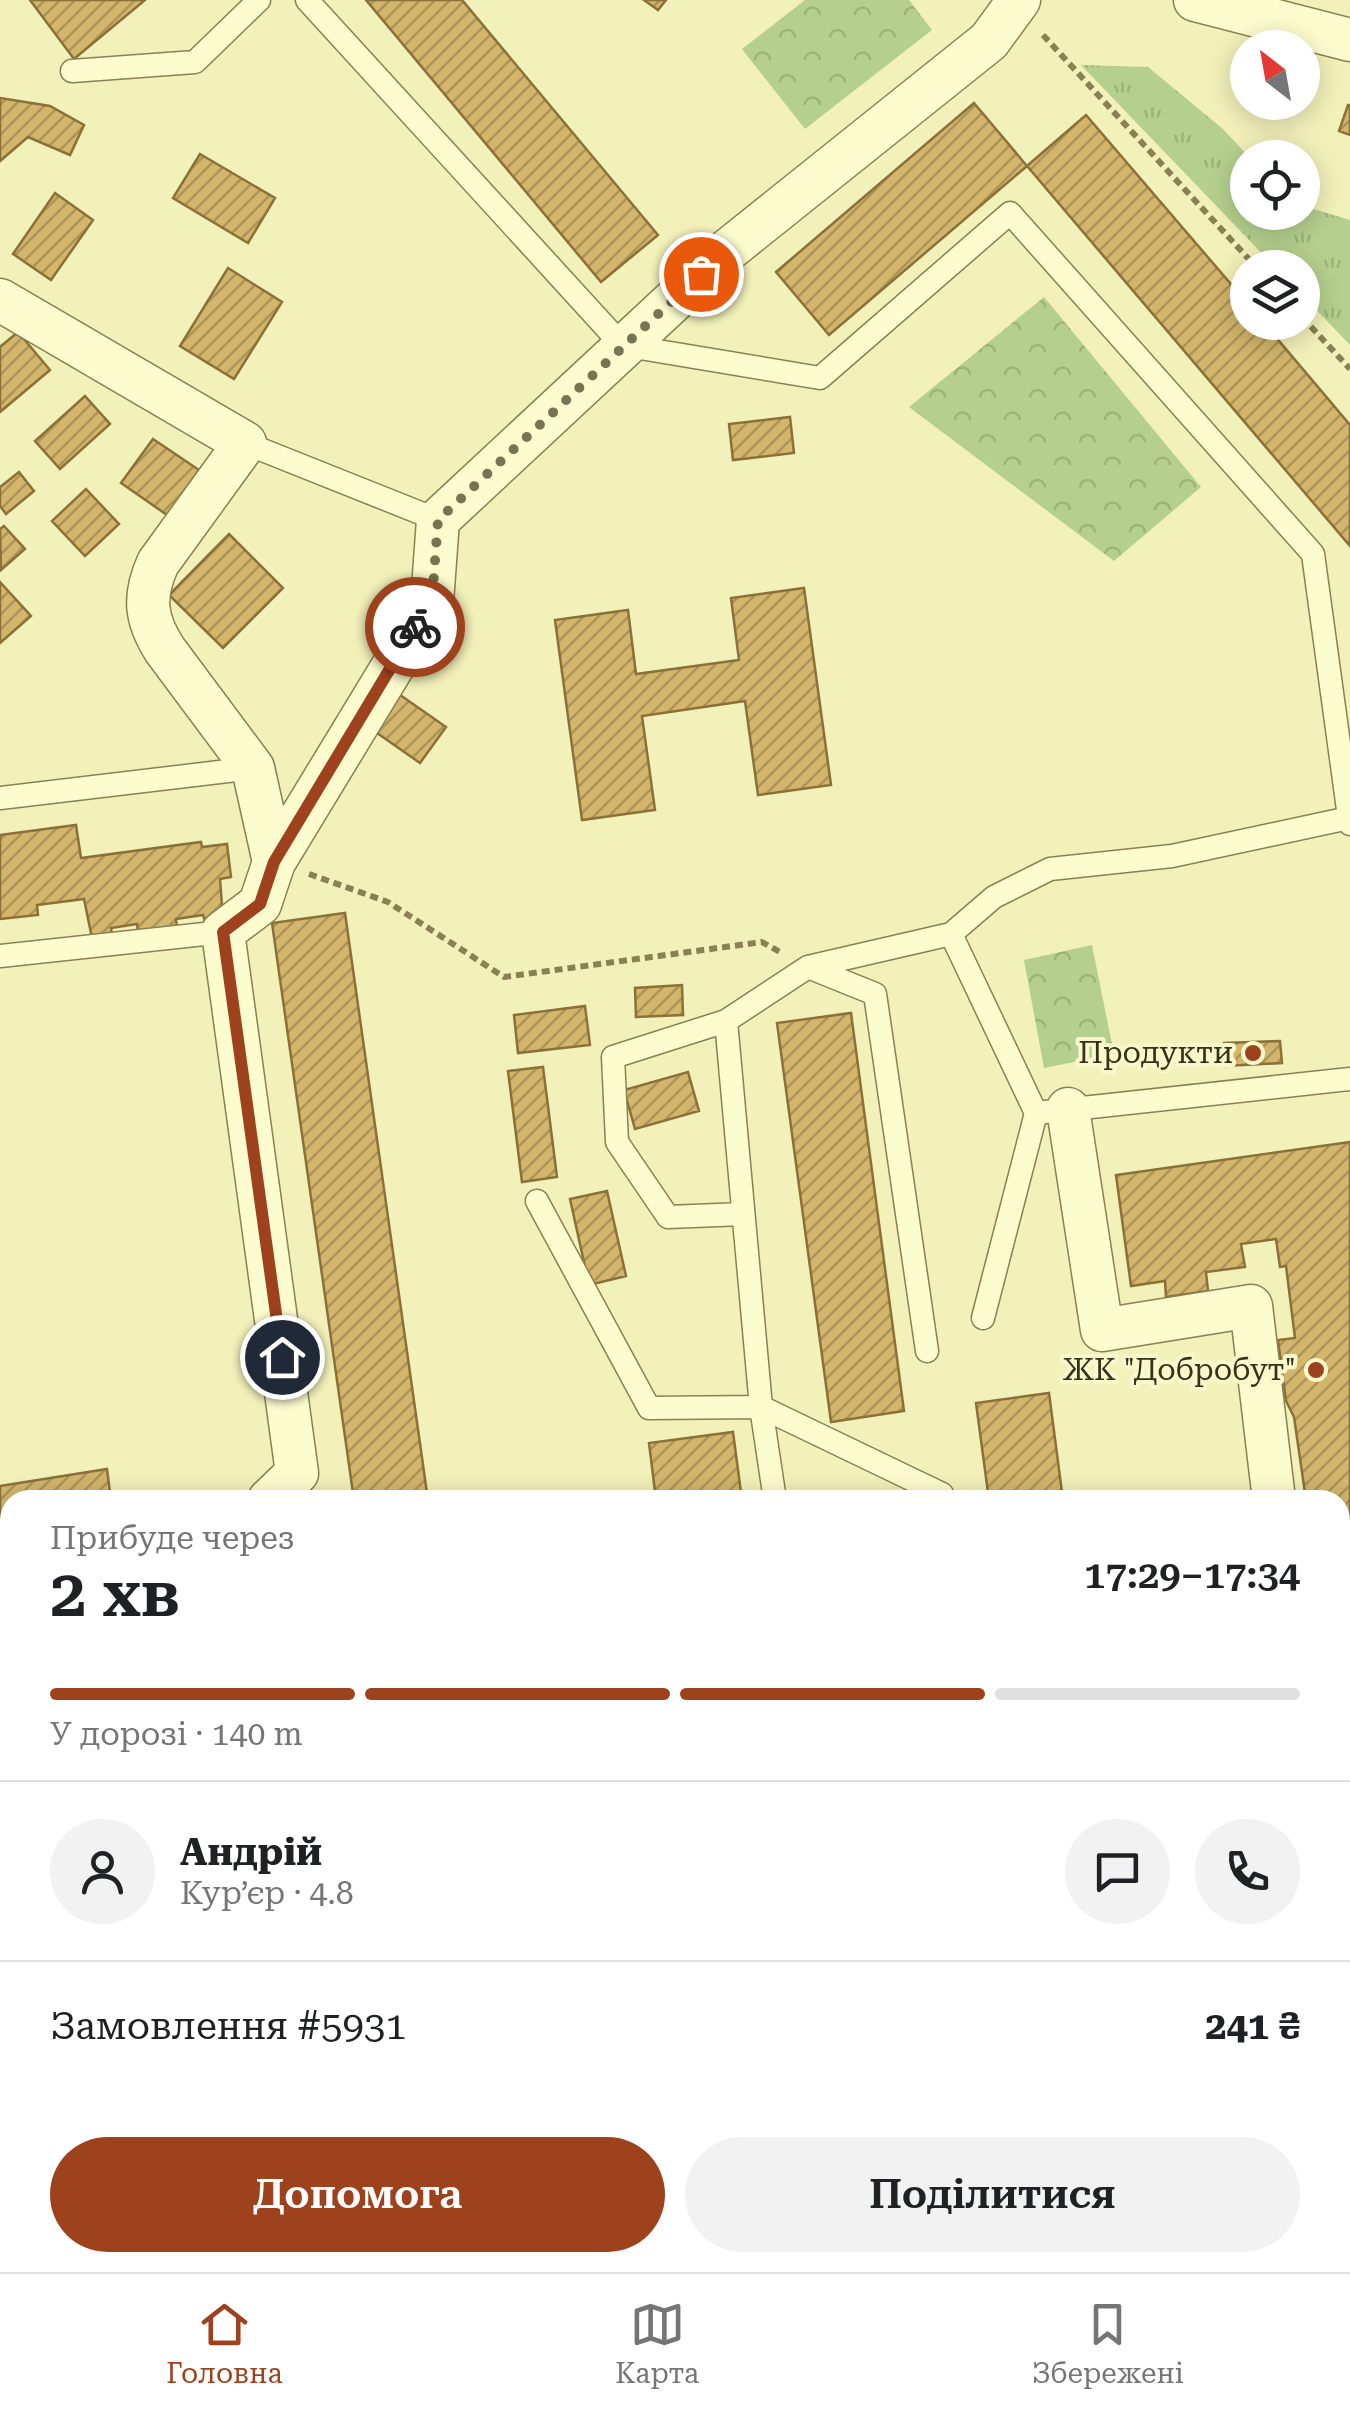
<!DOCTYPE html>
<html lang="uk">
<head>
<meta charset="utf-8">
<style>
  :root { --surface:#fff; --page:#f2f2f2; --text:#202124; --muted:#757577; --line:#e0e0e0; --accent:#9e421e }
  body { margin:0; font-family:"Roboto Serif",serif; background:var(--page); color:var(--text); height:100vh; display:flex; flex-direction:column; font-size:38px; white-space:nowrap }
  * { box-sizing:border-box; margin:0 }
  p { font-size:32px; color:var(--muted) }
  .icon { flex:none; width:55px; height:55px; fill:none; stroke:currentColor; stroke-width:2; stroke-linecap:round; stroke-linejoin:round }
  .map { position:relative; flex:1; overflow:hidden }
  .drawer { position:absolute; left:0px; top:1490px; width:1350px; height:782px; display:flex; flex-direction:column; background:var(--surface); border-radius:30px 30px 0 0; box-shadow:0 5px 25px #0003 }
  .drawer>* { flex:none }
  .needle { width:65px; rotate:329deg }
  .buttons { position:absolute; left:1230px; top:30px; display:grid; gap:20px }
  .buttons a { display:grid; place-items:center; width:90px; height:90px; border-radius:50%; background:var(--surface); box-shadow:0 5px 25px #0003; font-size:50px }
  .pin { position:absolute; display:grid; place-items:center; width:85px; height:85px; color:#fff; margin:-42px; border:5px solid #fff; border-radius:50%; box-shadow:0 2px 10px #0007 }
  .courier { position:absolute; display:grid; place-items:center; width:100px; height:100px; margin:-50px; border:8px solid #9e421e; border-radius:50%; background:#fff; color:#222; box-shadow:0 2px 12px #0007 }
  .summary em { font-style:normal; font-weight:600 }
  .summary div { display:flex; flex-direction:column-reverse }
  .summary { display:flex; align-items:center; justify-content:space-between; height:170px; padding:0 50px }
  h1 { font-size:65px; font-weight:600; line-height:75px }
  .bar { display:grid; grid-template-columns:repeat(4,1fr); gap:15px 10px; align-content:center; height:120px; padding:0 50px }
  .bar i { height:12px; border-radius:8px; background:var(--line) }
  .bar .active { background:var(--accent) }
  .bar p { grid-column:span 4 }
  .line { display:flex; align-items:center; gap:25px; padding:0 50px; border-top:2px solid var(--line) }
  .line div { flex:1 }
  .round { display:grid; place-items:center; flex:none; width:105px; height:105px; border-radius:52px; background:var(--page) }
  .button { display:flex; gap:20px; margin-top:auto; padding:20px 50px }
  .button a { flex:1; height:115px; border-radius:60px; background:var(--accent); color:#fff; font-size:40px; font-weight:600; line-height:115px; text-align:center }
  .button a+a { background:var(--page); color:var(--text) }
  .tab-bar { display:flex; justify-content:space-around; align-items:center; height:140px; border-top:2px solid var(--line); background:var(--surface); font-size:28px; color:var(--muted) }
  .tab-bar a { display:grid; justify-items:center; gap:5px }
  .tab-bar .active { color:var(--accent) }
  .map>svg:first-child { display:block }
  .grass { fill:url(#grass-tufts) }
  .park { fill:url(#park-crowns) }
  .pitch { fill:#b5d08e }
  .building { fill:url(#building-hatch); stroke:#8b7137; stroke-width:2.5 }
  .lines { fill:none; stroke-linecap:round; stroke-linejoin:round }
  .service-casing { stroke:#8a8053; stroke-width:25 }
  .minor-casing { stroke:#8a8053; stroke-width:45 }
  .path { stroke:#8a8053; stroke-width:6; stroke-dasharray:8 5; stroke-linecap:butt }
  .service { stroke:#fcfcce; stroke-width:22 }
  .minor { stroke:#fcfcce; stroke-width:42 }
  .done { stroke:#787452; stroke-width:10; stroke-dasharray:0 18 }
  .route { stroke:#9e421e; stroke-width:12 }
  .poi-dot { fill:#9e421e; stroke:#f8f8cb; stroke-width:4 }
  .labels { text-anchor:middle; stroke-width:8; stroke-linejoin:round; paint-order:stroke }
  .poi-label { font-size:30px; fill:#37311a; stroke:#f8f8cb; text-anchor:end }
</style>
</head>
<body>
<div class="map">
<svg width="1350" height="2272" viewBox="0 0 1350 2272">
  <defs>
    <pattern id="grass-tufts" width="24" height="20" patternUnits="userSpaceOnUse" patternTransform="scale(2.5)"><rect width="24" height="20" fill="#b5d08e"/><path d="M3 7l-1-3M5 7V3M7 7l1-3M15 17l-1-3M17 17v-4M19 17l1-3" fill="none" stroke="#9cb37a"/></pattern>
    <pattern id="park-crowns" width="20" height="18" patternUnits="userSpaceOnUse" patternTransform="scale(2.5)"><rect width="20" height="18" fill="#b5d08e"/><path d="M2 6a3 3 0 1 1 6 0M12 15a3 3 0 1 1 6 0" fill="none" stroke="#9cb37a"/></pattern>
    <pattern id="building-hatch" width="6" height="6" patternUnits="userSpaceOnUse" patternTransform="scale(2.5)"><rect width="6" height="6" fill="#d3b56c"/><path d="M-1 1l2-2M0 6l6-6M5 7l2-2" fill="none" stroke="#ac9458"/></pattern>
  </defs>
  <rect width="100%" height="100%" fill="#f2f1ba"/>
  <path class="grass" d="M1081,65L1148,67L1223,129L1249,157L1248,212H1302L1303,206L1350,220V345L1303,296L1302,268L1275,267Z"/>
  <path class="park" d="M805,0H909L932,30L805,129L742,49Z
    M1044,297L1201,487L1114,561L909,407Z
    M1092,945L1114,1054L1044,1068L1024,960Z"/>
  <path class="pitch" d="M0,1946L10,1954V2007L0,2020Z"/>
  <path class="building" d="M30,0H145L74,59Z
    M366,0H462L658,235L601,282Z
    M644,0H666L658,10Z
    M0,98L50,106L84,125L70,155L28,137L0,161Z
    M974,103L1027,166L829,335L776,272Z
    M1348,105H1350V135L1339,131Z
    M1086,115L1248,304V322H1263L1350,425V546L1027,166Z
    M200,154L275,198L248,243L173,198Z
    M55,193L93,220L51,280L13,254Z
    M228,268L282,302L234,379L180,346Z
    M18,332L50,370L0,412V347Z
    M85,396L110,424L60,469L35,441Z
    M790,417L794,453L733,460L729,424Z
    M153,439L199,470L167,515L121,483Z
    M19,472L34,491L6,514L0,506V487Z
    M86,489L119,524L85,556L52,521Z
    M4,526L25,549L1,570L0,529Z
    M229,534L283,588L223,648L169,595Z
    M0,582L31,616L0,643Z
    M804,588L831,785L758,795L745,701L642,716L655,810L582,820L555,620L628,610L636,674L739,660L731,598Z
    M393,690L446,727L420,763L367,726Z
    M76,825L81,858L201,842L202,847L227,844L231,877L220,879L223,919L205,921L203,915L176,919L177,927L138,932L137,924L111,928L112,935L92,938L84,899L37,905L38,915L0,919V835Z
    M345,913L428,1500H354L272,923Z
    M682,985L683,1015L636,1017L635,988Z
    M585,1006L590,1045L518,1053L514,1015Z
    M851,1013L904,1411L831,1422L777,1023Z
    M1280,1041L1282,1063L1225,1066L1224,1043Z
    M543,1067L557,1177L522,1182L508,1071Z
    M688,1072L699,1111L635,1129L624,1090Z
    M1350,1142V1583L1340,1584V1500H1306L1294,1417L1286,1401L1278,1340L1295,1338L1286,1266L1280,1267L1276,1239L1241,1244L1245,1267L1206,1272L1208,1291L1166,1297L1165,1281L1131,1286L1116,1175Z
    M607,1191L626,1276L589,1285L570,1199Z
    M1049,1393L1063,1500H989L976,1403Z
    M733,1432L742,1500H656L649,1443Z
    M107,1469L111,1500H10V1587L0,1588V1486Z
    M1350,1692V1929L1340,1864V1693Z
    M0,1704L10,1711V1760L0,1753Z
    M0,1827L10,1834V1886L0,1878Z
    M730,2262H791L811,2272H729Z"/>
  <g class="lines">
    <g class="service-casing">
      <path id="service" d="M307,0L622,345L820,378L1010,213L1313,554L1350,824
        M72,71L195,62L259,0
        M245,443L438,520
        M0,798L253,768
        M951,934L1036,1113
        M0,956L223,932
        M808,967L875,994L927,1351
        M726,1021L613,1057L617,1142L668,1217L743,1214
        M537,1201L649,1408L761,1407L775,1500
        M983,1318L1036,1113L1350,1079
        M943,1500L942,1494L761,1407L726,1021L808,967L951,934L994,897L1050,869L1172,856L1349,818
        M1340,1649L1350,1647
        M0,1658L10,1665
        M0,1787L10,1794
        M1075,2272L1077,2262"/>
    </g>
    <g class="minor-casing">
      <path id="minor" d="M1195,0L1350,40
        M0,300L245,443L158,563C143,596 145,619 165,650L253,768L274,862L260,904L223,932L297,1473L269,1500
        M274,862L432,602L438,520L728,250L989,41L1019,0
        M1068,1109L1102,1330L1251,1306L1274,1500
        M1340,2131L1350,2129"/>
    </g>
    <path class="path" d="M1043,35L1257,268
      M1302,317L1350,369
      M309,874L388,902L504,977L762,942L780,952"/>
    <use href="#service" class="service"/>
    <use href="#minor" class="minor"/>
  </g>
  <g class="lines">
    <path class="done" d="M415,627L432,602L438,520L701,274"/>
    <path class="route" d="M282,1357L223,932L260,904L274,862L415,627"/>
  </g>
  <g class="poi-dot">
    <circle cx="1253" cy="1053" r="10"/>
    <circle cx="1316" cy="1370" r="10"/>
  </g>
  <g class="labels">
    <g class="poi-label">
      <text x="1233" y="1063">Продукти</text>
      <text x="1296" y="1380">ЖК "Добробут"</text>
    </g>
  </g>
</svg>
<div class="buttons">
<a><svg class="needle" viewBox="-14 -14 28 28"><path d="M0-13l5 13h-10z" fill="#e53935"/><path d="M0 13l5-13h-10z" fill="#757577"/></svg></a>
<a><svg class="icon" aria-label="locate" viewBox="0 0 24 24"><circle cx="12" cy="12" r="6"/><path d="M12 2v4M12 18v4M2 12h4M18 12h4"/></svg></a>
<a><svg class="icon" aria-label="layers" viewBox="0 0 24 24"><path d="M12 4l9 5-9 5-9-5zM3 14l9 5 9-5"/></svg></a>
</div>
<div class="pin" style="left:701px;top:274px;background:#ea580c"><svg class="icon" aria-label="bag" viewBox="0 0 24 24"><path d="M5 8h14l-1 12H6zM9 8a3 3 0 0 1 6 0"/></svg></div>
<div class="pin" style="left:282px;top:1357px;background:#1f2937"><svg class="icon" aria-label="home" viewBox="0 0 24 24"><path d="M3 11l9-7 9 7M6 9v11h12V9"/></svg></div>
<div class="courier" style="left:415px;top:627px"><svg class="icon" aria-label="bike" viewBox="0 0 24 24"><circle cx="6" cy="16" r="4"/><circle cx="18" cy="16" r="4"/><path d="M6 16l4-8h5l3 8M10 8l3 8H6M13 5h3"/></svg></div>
<section class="drawer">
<div class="summary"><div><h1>2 хв</h1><p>Прибуде через</p></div><em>17:29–17:34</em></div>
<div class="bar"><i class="active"></i><i class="active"></i><i class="active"></i><i></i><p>У дорозі · 140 m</p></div>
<div class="line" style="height:180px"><a class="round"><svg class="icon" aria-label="person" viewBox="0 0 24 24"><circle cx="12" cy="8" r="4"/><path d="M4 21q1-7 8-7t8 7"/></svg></a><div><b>Андрій</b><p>Кур’єр · 4.8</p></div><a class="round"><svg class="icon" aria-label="chat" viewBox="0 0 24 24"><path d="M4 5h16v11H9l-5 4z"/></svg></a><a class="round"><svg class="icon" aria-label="phone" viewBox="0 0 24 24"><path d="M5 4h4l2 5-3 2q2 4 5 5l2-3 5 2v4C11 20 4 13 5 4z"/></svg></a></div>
<div class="line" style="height:130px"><div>Замовлення #5931</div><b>241 ₴</b></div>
<div class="button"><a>Допомога</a><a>Поділитися</a></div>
</section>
</div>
<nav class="tab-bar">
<a class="active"><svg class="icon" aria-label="home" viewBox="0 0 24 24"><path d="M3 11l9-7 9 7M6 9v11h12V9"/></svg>Головна</a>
<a><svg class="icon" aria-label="map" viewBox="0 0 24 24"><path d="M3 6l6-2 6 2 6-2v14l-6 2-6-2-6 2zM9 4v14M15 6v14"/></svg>Карта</a>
<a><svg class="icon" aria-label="saved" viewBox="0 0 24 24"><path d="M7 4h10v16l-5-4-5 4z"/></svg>Збережені</a>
</nav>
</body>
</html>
